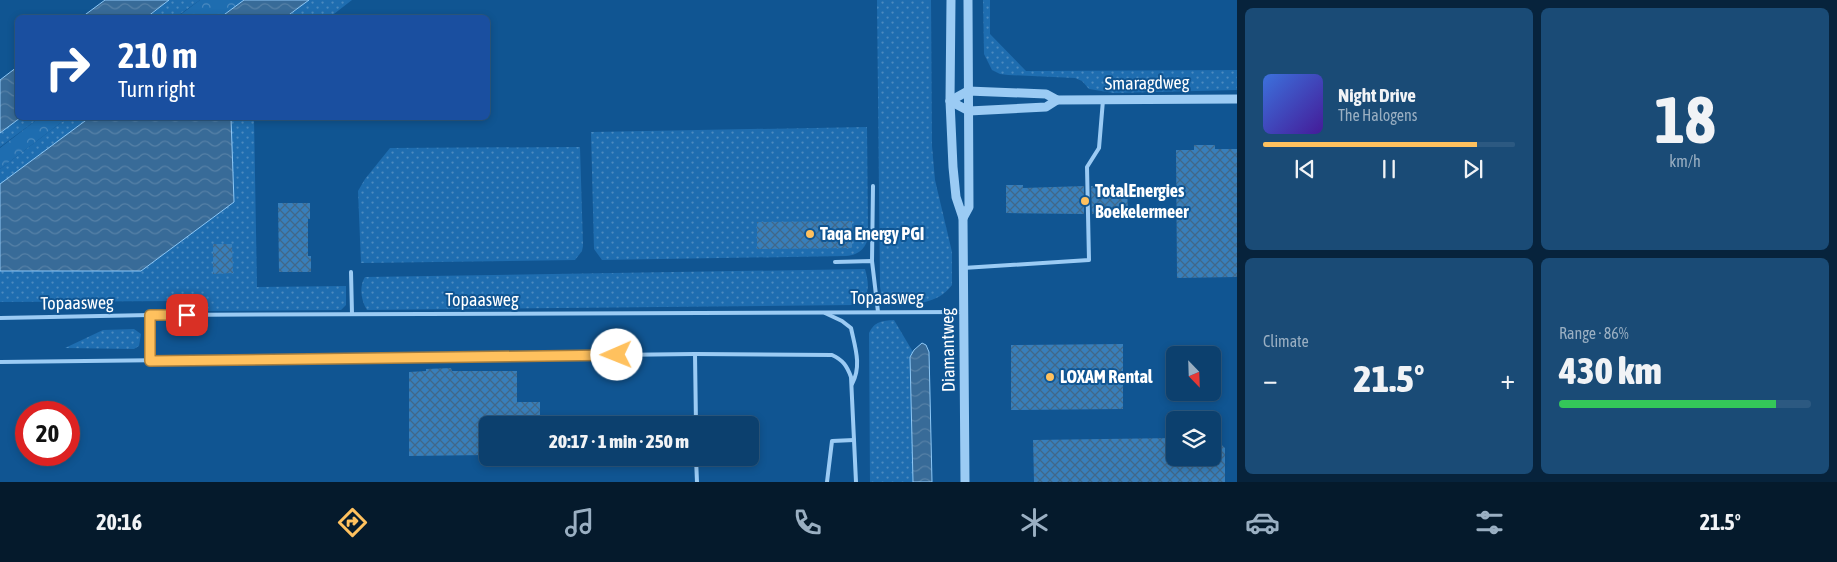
<!DOCTYPE html>
<html lang="en">
<head>
<meta charset="utf-8">
<style>
	:root { --surface:#0c406e; --page:#1a4b76; --text:#f1f3f6; --muted:#9aafc2; --line:#2c5981; --accent:#ffc15e }
	body { margin:0; font-family:"Asap Condensed",sans-serif; background:var(--page); color:var(--text); height:100vh; display:flex; flex-direction:column; font-size:19px; white-space:nowrap }
	* { box-sizing:border-box; margin:0 }
	p { font-size:16px; color:var(--muted) }
	.icon { flex:none; width:28px; height:28px; fill:none; stroke:currentColor; stroke-width:2; stroke-linecap:round; stroke-linejoin:round }
	.map { position:relative; flex:1; overflow:hidden }
	.details { display:flex; flex-direction:column; gap:8px; padding:8px; background:#07233c; width:600px }
	.details>* { flex:none }
	.banner { position:absolute; left:15px; top:15px; width:475px; height:105px; border-radius:8px; box-shadow:0 2px 8px #0003,0 0 0 1px var(--line); background:#1a4fa0; color:#fff; overflow:hidden }
	.needle { width:32px; rotate:157deg }
	.tools { position:absolute; left:1166px; top:346px; display:grid; gap:10px }
	.tools a { display:grid; place-items:center; width:55px; height:55px; border-radius:8px; background:var(--surface); box-shadow:0 2px 8px #0003,0 0 0 1px var(--line); font-size:25px }
	.speed { position:absolute; left:15px; top:401px; display:flex; gap:10px; font-size:25px; font-weight:700; text-align:center }
	.speed>* { display:grid; place-content:center; width:65px; height:65px; border-radius:50%; background:var(--surface); box-shadow:0 2px 8px #0003,0 0 0 1px var(--line); line-height:1 }
	.speed .limit { border:8px solid #d22; background:#fff; color:#111 }
	.pin { position:absolute; display:grid; place-items:center; width:42px; height:42px; color:#fff; margin:-21px; border-radius:10px; box-shadow:0 2px 8px #0006 }
	.me { position:absolute; width:55px; margin:-28px; rotate:269deg; stroke-linejoin:round; filter:drop-shadow(0 0 4px #0008) }
	.turn { display:flex; align-items:center; gap:18px; height:105px; padding:0 20px; font-size:22px }
	.turn .icon { width:65px; height:65px; stroke-width:2.5 }
	.turn b { display:block; font-size:35px; line-height:42px }
	.big { font-size:38px; font-weight:800; line-height:1.1 }
	.details .tile { flex:1; display:flex; flex-direction:column; justify-content:center; gap:8px; min-width:0; padding:0 18px; border-radius:8px; background:var(--page) }
	.details .dial { align-items:center; gap:0 }
	.dial b { font-size:65px; line-height:1 }
	.song { display:flex; align-items:center; gap:15px }
	.cover { width:60px; height:60px; border-radius:8px; background:linear-gradient(135deg,hsl(220 70% 55%),hsl(260 70% 35%)) }
	.played { height:5px; border-radius:2px; background:linear-gradient(90deg,var(--accent) 85%,var(--line) 85%) }
	.keys { display:flex; justify-content:space-around; direction:ltr }
	.heat { display:flex; justify-content:space-between; align-items:center; font-size:28px; direction:ltr }
	.charge { height:8px; border-radius:4px; background:linear-gradient(90deg,#34c759 86%,var(--line) 0) }
	.details .tiles { flex:1; display:grid; gap:8px; grid-template-columns:repeat(2,1fr) }
	.trip { position:absolute; left:479px; top:416px; width:280px; height:50px; border-radius:8px; background:var(--surface); box-shadow:0 2px 8px #0003,0 0 0 1px var(--line); font-weight:800; line-height:50px; text-align:center }
	.tabs { display:flex; height:80px; justify-content:space-around; align-items:center; background:#051a2c; color:var(--muted) }
	.tabs .icon { width:35px; height:35px }
	.tabs .on { color:var(--accent) }
	.tabs b { font-size:22px; color:var(--text) }
	main { display:flex; flex:1; min-height:0 }
	.map>svg:first-child { display:block }
</style>
</head>
<body>
<main>
<div class="map">
<svg width="1237" height="482" viewBox="0 0 1237 482">
	<defs>
		<pattern id="grass-dots" width="8" height="8" patternUnits="userSpaceOnUse" patternTransform="scale(1.25)"><rect width="8" height="8" fill="#1e6db0"/><path d="M2 2h.1M6 6h.1" fill="none" stroke="#4b8ac0" stroke-width="1.8" stroke-linecap="round"/></pattern>
		<pattern id="forest-crowns" width="20" height="18" patternUnits="userSpaceOnUse" patternTransform="scale(1.25)"><rect width="20" height="18" fill="#1e6db0"/><path d="M2 6a3 3 0 1 1 6 0M12 15a3 3 0 1 1 6 0" fill="none" stroke="#4b8ac0"/></pattern>
		<pattern id="water-waves" width="16" height="10" patternUnits="userSpaceOnUse" patternTransform="scale(1.25)"><rect width="16" height="10" fill="#386b98"/><path d="M0 5q4-4 8 0t8 0" fill="none" stroke="#5681a7"/></pattern>
		<pattern id="building-cross-hatch" width="8" height="8" patternUnits="userSpaceOnUse" patternTransform="scale(1.25)"><rect width="8" height="8" fill="#387fbb"/><path d="M0 0l8 8M0 8l8-8" fill="none" stroke="#416889"/></pattern>
	</defs>
	<rect width="100%" height="100%" fill="#105592"/>
	<g fill="url(#grass-dots)">
		<polygon points="169,0 200,0 176,17 147,18"/>
		<polygon points="309,0 352,0 330,17 286,18"/>
		<path d="M877 0H931L932 146 935 180 952 252V285C937 305 914 304 891 305L881 294 880 286Z"/>
		<polygon points="983,0 990,0 990,34 1026,71 1237,70 1237,90 1114,93 1089,89 1082,81 1075,78 1008,75 1000,74 992,70 984,54"/>
		<polygon points="20,118 39,118 0,147 0,133"/>
		<polygon points="67,118 89,118 0,184 0,169"/>
		<polygon points="231,118 254,118 257,287 346,286 346,305 341,310 206,311 179,301 0,302 0,271 141,271 234,202"/>
		<path d="M867 127 868 239C864 250 858 255 846 256L602 260 594 249 591 132Z"/>
		<polygon points="580,147 583,246 582,251 575,260 361,263 358,191 365,179 390,148"/>
		<path d="M865 269C869 284 871 297 855 305L367 310C361 301 359 286 365 277Z"/>
		<path d="M894 320 913 352 910 357 913 482H870L869 333C875 321 882 321 894 320Z"/>
		<polygon points="134,329 141,334 139,346 134,349 65,348 103,330"/>
	</g>
	<g fill="url(#forest-crowns)">
		<polygon points="200,0 244,0 221,17 176,18"/>
		<polygon points="39,118 67,118 0,169 0,148"/>
	</g>
	<g fill="url(#water-waves)" stroke="#8dc8f7">
		<polygon points="105,0 169,0 147,17 82,17"/>
		<polygon points="244,0 309,0 286,17 221,17"/>
		<polygon points="17,67 18,118 20,118 0,133 0,80"/>
		<polygon points="89,118 231,118 234,202 141,271 0,271 0,184"/>
		<polygon points="922,343 926,345 929,352 932,482 913,482 910,357 914,350"/>
	</g>
	<g fill="url(#building-cross-hatch)">
		<polygon points="1194,145 1215,145 1215,149 1237,149 1237,277 1177,278 1176,150 1194,150"/>
		<polygon points="1006,185 1023,185 1023,188 1084,186 1084,214 1006,213"/>
		<polygon points="1091,186 1127,186 1128,213 1092,214"/>
		<polygon points="278,203 310,203 310,219 308,219 308,256 311,256 311,272 279,272"/>
		<polygon points="852,221 852,248 757,249 757,222"/>
		<polygon points="213,244 232,244 233,273 213,274"/>
		<polygon points="1123,344 1123,409 1011,410 1011,345"/>
		<polygon points="451,368 452,371 517,371 517,402 540,402 540,423 488,425 488,455 409,456 409,372 426,371 426,369"/>
		<polygon points="1212,436 1225,448 1225,482 1034,482 1033,440 1175,438 1175,458 1212,458"/>
	</g>
	<g fill="none" stroke-linecap="round" stroke-linejoin="round">
		<g stroke="#9bcbf4" stroke-width="4">
			<polyline points="872,261 873,186"/>
			<polyline points="835,262 872,261 878,312"/>
			<polyline points="963,268 1089,260 1087,167 1099,148 1103,100"/>
			<polyline points="351,272 352,314"/>
			<path d="M825 313 842 321 851 328C855 347 862 366 852 384"/>
			<polyline points="150,315 150,361"/>
			<polyline points="0,318 150,315 963,312"/>
			<polyline points="695,354 696,425"/>
			<path d="M0 362 695 354 832 355C843 360 847 366 851 377L856 482"/>
			<polyline points="696,458 697,482"/>
			<polyline points="827,482 832,441 854,440"/>
		</g>
		<g stroke="#9bcbf4" stroke-width="9">
			<polyline points="951,0 950,101 953,167 956,197 963,218 965,482"/>
			<polyline points="950,101 968,91 1046,94 1057,100 1237,99"/>
			<polyline points="950,101 969,111 1046,107 1057,100"/>
			<polyline points="963,218 969,207 968,0"/>
		</g>
	</g>
	<g fill="none" stroke-linecap="round" stroke-linejoin="round">
		<g stroke="#a67d3d" stroke-width="12">
			<polyline id="route" points="187,315 150,315 150,361 617,355"/>
		</g>
		<use href="#route" stroke="#ffc15e" stroke-width="9"/>
	</g>
	<g fill="#ffc15e" stroke="#105592" stroke-width="2">
		<circle cx="1085" cy="201" r="5"/>
		<circle cx="810" cy="234" r="5"/>
		<circle cx="1050" cy="377" r="5"/>
	</g>
	<g text-anchor="middle" stroke-width="4" stroke-linejoin="round" paint-order="stroke">
		<g font-size="18" fill="#fff" stroke="#105592">
			<text transform="translate(1147 83) rotate(-1)" y="6">Smaragdweg</text>
			<text x="887" y="304">Topaasweg</text>
			<text x="482" y="306">Topaasweg</text>
			<text transform="translate(77 303) rotate(-1)" y="6">Topaasweg</text>
			<text transform="translate(948 350) rotate(-91)" y="6">Diamantweg</text>
		</g>
		<g font-size="18" font-weight="bold" fill="#fff" stroke="#105592" text-anchor="start">
			<text x="1095" y="197">TotalEnergies<tspan x="1095" dy="21">Boekelermeer</tspan></text>
			<text x="820" y="240">Taqa Energy PGI</text>
			<text x="1060" y="383">LOXAM Rental</text>
		</g>
	</g>
</svg>
<div class="tools">
<a><svg class="needle" viewBox="-14 -14 28 28"><path d="M0-13l5 13h-10z" fill="#e53935"/><path d="M0 13l5-13h-10z" fill="#9aafc2"/></svg></a>
<a><svg class="icon" aria-label="layers" viewBox="0 0 24 24"><path d="M12 4l9 5-9 5-9-5zM3 14l9 5 9-5"/></svg></a>
</div>
<div class="speed"><div class="limit">20</div></div>
<div class="pin" style="left:187px;top:315px;background:#d93025"><svg class="icon" aria-label="arrive" viewBox="0 0 24 24"><path d="M6 21V4h12l-3 4 3 4H6"/></svg></div>
<svg class="me" style="left:617px;top:355px" viewBox="-20 -20 40 40"><circle r="19" fill="#fff"/><path d="M0-13L10 11 0 6-10 11z" fill="#ffc15e"/></svg>
<div class="trip">20:17 · 1 min · 250 m</div>
<div class="banner">
<div class="turn"><svg class="icon" aria-label="right" viewBox="0 0 24 24"><path d="M7 20v-9h11M14 6l5 5-5 5"/></svg><div><b>210 m</b>Turn right</div></div>
</div>
</div>
<section class="details">
<div class="tiles">
<div class="tile">
<div class="song"><i class="cover"></i><div><b>Night Drive</b><p>The Halogens</p></div></div>
<div class="played"></div>
<div class="keys"><svg class="icon" aria-label="previous" viewBox="0 0 24 24"><path d="M18 5L8 12l10 7zM5 5v14"/></svg><svg class="icon" aria-label="pause" viewBox="0 0 24 24"><path d="M8 5v14M16 5v14"/></svg><svg class="icon" aria-label="next" viewBox="0 0 24 24"><path d="M6 5l10 7-10 7zM19 5v14"/></svg></div>
</div>
<div class="tile dial"><b>18</b><p>km/h</p></div>
<div class="tile"><p>Climate</p>
<div class="heat"><a>−</a><b class="big">21.5°</b><a>+</a></div>
</div>
<div class="tile"><p>Range · 86%</p><b class="big">430 km</b><div class="charge"></div></div>
</div>
</section>
</main>
<nav class="tabs">
<b>20:16</b>
<svg class="icon on" aria-label="directions" viewBox="0 0 24 24"><path d="M12 3l9 9-9 9-9-9zM9 14v-3h6M13 9l2 2-2 2"/></svg>
<svg class="icon" aria-label="music" viewBox="0 0 24 24"><path d="M9 18V5l10-2v13"/><circle cx="6" cy="18" r="3"/><circle cx="16" cy="16" r="3"/></svg>
<svg class="icon" aria-label="phone" viewBox="0 0 24 24"><path d="M5 4h4l2 5-3 2q2 4 5 5l2-3 5 2v4C11 20 4 13 5 4z"/></svg>
<svg class="icon" aria-label="climate" viewBox="0 0 24 24"><path d="M12 3v18M4 7l16 10M4 17L20 7"/></svg>
<svg class="icon" aria-label="car" viewBox="0 0 24 24"><path d="M5 17H2v-5l4-1 3-4h7l3 4 3 1v5h-3M9 17h6M6 11h13"/><circle cx="7" cy="17" r="2"/><circle cx="17" cy="17" r="2"/></svg>
<svg class="icon" aria-label="filters" viewBox="0 0 24 24"><path d="M4 7h16M4 17h16"/><circle cx="9" cy="7" r="2"/><circle cx="15" cy="17" r="2"/></svg>
<b>21.5°</b>
</nav>
</body>
</html>
